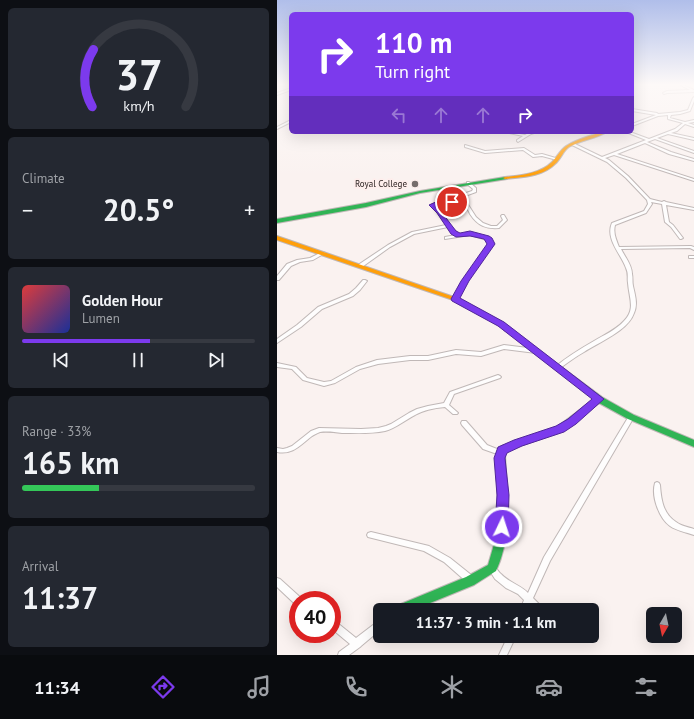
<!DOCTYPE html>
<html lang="en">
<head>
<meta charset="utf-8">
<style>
	:root { --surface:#171b24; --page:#242831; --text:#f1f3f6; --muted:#9ea1a6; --line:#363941; --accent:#7c3aed }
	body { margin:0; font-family:"PT Sans",sans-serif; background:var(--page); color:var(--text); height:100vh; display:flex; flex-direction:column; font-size:15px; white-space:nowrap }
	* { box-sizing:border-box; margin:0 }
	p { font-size:13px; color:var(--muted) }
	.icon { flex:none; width:22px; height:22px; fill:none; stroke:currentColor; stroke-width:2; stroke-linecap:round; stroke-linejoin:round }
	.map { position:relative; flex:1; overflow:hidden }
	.panel { display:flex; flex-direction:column; gap:8px; padding:8px; background:#0d0f14; width:277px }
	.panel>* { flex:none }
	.top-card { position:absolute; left:12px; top:12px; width:345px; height:122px; border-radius:6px; box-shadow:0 4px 16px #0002; background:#7c3aed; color:#fff; overflow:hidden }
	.needle { width:26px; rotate:189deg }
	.buttons { position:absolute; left:369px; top:607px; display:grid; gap:8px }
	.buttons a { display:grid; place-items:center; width:36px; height:36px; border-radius:6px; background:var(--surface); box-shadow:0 4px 16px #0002; font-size:20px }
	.speed { position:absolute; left:12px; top:591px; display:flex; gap:8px; font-size:20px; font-weight:700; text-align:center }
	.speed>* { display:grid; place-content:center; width:52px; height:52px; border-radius:50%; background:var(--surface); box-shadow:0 4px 16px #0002; line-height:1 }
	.speed .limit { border:6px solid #d22; background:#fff; color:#111 }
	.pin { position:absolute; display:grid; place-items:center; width:34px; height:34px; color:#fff; margin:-17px; border:2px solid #fff; border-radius:50%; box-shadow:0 1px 4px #0007 }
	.me { position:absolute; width:44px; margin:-22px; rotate:4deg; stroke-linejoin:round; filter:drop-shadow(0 0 3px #0008) }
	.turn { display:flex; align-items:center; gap:14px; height:84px; padding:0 20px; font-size:18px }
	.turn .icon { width:52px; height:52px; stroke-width:2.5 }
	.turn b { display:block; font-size:28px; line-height:34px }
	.lanes { display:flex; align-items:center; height:38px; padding:0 20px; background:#0003; justify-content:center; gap:20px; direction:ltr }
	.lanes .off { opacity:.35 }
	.big { font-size:30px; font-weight:700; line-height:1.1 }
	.panel .widget { flex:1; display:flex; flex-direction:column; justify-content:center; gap:6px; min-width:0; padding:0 14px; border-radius:6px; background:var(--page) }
	.panel .dial { align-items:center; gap:0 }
	.dial svg { height:104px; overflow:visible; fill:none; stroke:var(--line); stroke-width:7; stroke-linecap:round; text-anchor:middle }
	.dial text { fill:var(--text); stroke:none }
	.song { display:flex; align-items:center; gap:12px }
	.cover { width:48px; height:48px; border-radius:6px; background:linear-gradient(135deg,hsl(0 70% 55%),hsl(230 70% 35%)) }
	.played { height:4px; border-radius:2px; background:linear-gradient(90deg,var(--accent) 55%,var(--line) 55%) }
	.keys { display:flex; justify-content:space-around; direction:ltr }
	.heat { display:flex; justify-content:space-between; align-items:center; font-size:22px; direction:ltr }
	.charge { height:6px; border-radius:3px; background:linear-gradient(90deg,#34c759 33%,var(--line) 0) }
	.trip { position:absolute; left:96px; top:603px; width:226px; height:40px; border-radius:6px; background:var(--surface); box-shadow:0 4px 16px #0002; font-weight:700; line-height:40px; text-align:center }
	.dock { display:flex; height:64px; justify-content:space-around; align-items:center; background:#090b0e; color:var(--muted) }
	.dock .icon { width:28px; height:28px }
	.dock .active { color:var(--accent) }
	.dock b { font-size:18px; color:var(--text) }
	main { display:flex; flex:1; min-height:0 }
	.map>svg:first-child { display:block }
</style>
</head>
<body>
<main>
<section class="panel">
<div class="widget dial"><svg viewBox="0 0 100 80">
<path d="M14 69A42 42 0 1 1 86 69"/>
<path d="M14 69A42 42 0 0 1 15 25" stroke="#7c3aed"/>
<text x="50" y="56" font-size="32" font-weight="700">37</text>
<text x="50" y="72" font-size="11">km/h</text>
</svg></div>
<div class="widget"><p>Climate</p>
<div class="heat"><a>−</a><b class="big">20.5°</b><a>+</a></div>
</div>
<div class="widget">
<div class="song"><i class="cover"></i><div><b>Golden Hour</b><p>Lumen</p></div></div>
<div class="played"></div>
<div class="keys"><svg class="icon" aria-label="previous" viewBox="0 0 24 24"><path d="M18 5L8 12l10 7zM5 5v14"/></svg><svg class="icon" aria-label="pause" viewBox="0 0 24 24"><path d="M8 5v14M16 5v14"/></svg><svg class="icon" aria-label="next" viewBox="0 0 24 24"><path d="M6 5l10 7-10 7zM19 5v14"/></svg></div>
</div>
<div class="widget"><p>Range · 33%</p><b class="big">165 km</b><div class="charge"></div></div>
<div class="widget"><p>Arrival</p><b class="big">11:37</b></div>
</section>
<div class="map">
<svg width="417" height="655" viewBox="0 0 417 655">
	<rect width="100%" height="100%" fill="#faf2f0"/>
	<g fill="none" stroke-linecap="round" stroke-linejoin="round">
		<g stroke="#c0b8b7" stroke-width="2">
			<g id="street">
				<polygon points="402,84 404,84 417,90 417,92 390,93 387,94 386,93 390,91 413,90"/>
				<polygon points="14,88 14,90 0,95 0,93"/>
				<path d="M417 97V101L413 111 403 114 394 115 393 118 408 122 417 120V122L411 123 417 125V127L408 124 400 131 394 133 417 138V140L391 134 380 138 417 151V153L378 139 370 142 394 152 417 159V161L392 154 368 143 340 154 417 179V181L337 155 328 158 332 160 351 176 373 199 385 202 387 201 389 202 417 208V210L389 205 392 222 396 225 406 238 404 239H403L394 227 388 222 385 204 374 202 375 204 369 213 338 225C336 233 339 239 342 247L414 246 417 247V250L413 248 344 249C348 257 355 265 355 274 356 278 355 282 356 286 358 295 361 304 357 313 351 331 322 342 307 352 298 357 290 363 282 369H278L277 368 278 367C290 357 303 349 317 341 327 335 339 330 347 321 359 309 352 298 351 283 350 278 352 274 349 268 344 254 328 239 335 223L367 211 371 204 370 200 349 178 330 162 295 145 298 144 325 157 369 140 349 132H353L372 139 398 129 406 123 391 119V115L381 116 355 126V124L379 115 355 111V109L380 113 381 114 403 112 411 110 416 98Z"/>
				<polygon points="14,120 14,122 0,129 0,127"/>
				<path d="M18 132H24C23 133 19 133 18 132Z"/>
				<polygon points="227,132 232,132 248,135 253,132 260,132 254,134 241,142 240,141 240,140 246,136"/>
				<polygon points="188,145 208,151 247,148 258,155 265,154 282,159 280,160 265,156 256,157 246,150 208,153 188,147"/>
				<path d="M190 182H192L199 188V192L188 196 183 201 190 203 199 217 206 223 214 226H220L226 220 224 216 225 215H227L230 220 222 228C209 229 201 226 193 214 192 211 190 208 188 206 183 200 165 203 158 205L175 228 183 235 193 233 213 238 216 244 190 281 180 300H178L176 299 186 281 212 244 210 240 193 235 168 239V237L179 235 171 227 137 234 113 247 85 267H81V265L111 245 135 232 169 225 161 213 154 205 161 202 180 200 186 194 195 191 196 189 190 184Z"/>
				<polygon points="45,252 46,252 48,253 36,260 23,262 14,266 2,280 0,280 0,276 10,264 20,260 33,258"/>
				<rect x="412" y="256" width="5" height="2"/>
				<polygon points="86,280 88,280 90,281 83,290 76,296 45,309 24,327 0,343 0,339 20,325 41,307 72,294 79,288"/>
				<polygon points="227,345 259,349 262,351 259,353 227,349 204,356 179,354 151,360 133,360 101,364 83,369 58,383 47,386 26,380 15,369 0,367 0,363 19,367 30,378 47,382 54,381 79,367 100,360 133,356 151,356 179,350 204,352"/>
				<path d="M221 375 223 376 224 377 223 378 177 394 172 405 180 412 181 413 180 414H176L168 407C157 408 147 410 138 415 128 420 119 428 108 431 94 434 79 433 65 433 58 432 50 431 43 432 40 433 37 435 35 436 23 445 16 455 0 452V448L6 449 10 448 15 446 34 431 42 428 84 429 101 428 109 426 114 424 132 413 140 409 151 406 167 403 173 392Z"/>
				<path d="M354 415 356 416 357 417 273 561 256 598 265 607 266 610H257L253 606 251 610H243L247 600 241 594 229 588 218 579 211 568 212 566 215 565C220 567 220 571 224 574 231 582 243 585 251 593L267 557 352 416Z"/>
				<polygon points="185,421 189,421 210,445 225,451 226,453 225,455 223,455 206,449 185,425 184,423"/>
				<path d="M380 482 382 483 383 485C384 499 386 514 399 522 404 526 411 527 417 529V535C409 532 400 531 393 526 382 518 374 496 378 483Z"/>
				<polygon points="94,532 152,546 173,558 198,578 199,581 198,584 195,585 192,584 167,562 147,551 91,537 90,535 91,533"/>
				<polygon points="0,578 3,579 24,598 25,600 21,600 21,605 18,604 0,587"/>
				<polygon points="55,620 58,621 79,638 100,622 103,621 103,630 84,646 83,647 72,655 61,655 62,652 73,644 55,629"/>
				<polygon points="231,636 239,636 230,655 222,655"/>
			</g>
		</g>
		<g stroke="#c0b8b7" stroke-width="2">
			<g id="fast">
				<polygon points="228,177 230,177 230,179 143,193 89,207 0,223 0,219 89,203 143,191"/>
				<path d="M231 328 233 329 325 397 357 415 417 440V447L351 419 322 403 286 431 231 450 228 454C230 493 236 535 219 571L197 585 136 610H117L119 606 189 577 211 565 218 541 221 510 219 453 225 446 280 427 317 399 229 331 227 330Z"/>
			</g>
		</g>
		<g stroke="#c0b8b7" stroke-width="2">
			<g id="slow">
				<path d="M324 132H330C319 139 304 140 292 147 286 151 284 159 278 164 265 177 245 177 228 179L226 178 228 177C244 175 263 174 275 162 280 157 283 150 289 146 300 139 313 136 324 132Z"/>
				<polygon points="0,236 180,298 226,323 235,330 233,331 229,331 222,325 176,300 0,240"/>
			</g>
		</g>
		<use href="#street" fill="#fefdfd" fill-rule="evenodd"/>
		<use href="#fast" fill="#30b455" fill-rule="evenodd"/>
		<use href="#slow" fill="#ff9f0a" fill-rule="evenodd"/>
	</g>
	<linearGradient id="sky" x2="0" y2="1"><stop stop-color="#b0beea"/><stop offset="0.48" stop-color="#fdf9f8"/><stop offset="1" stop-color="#fdf9f8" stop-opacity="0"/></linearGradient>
	<rect width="417" height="176" fill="url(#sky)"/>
	<polygon fill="#7c3aed" stroke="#51269a" points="175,200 179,202 178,203 160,206 179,231 183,233 193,231 212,236 215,238 218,244 192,281 183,298 227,322 327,399 299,424 287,432 245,446 230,453 228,458 232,495 231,527 229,530 225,532 220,530 218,527 220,495 217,458 221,447 237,440 279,426 291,419 315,399 221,326 175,301 174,299 184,281 210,244 207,239 193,236 179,237 174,234 160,213 152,205 161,201"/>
	<circle fill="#756c6b" stroke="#feeeec" stroke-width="1.5" cx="138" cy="184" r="4"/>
	<g text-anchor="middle" stroke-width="3.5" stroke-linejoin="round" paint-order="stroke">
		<g font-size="9" fill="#2d2423" stroke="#feeeec" text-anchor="end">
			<text x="130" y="187">Royal College</text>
		</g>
	</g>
</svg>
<div class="buttons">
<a><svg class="needle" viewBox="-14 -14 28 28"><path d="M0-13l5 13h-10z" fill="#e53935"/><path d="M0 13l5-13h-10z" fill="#9ea1a6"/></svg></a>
</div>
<div class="speed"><div class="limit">40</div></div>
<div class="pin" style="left:175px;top:202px;background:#d93025"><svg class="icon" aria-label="arrive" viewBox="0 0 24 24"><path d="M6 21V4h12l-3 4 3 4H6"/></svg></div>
<svg class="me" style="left:225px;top:527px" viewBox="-20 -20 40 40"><circle r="17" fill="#7c3aed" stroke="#fff" stroke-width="3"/><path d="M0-11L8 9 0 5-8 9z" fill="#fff"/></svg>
<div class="trip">11:37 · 3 min · 1.1 km</div>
<div class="top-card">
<div class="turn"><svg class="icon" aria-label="right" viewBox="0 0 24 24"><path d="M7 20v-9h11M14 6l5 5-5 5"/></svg><div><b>110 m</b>Turn right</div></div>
<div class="lanes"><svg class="icon off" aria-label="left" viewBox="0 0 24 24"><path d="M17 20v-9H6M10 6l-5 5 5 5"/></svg><svg class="icon off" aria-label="ahead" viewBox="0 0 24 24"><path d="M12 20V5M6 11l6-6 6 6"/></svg><svg class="icon off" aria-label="ahead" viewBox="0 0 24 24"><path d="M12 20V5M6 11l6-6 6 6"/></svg><svg class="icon" aria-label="right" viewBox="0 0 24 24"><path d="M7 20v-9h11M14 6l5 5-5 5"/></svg></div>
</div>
</div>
</main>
<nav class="dock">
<b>11:34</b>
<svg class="icon active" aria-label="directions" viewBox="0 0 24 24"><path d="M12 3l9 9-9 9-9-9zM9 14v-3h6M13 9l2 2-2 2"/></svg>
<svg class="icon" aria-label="music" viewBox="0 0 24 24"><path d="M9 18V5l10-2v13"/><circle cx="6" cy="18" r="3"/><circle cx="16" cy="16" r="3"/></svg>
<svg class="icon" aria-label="phone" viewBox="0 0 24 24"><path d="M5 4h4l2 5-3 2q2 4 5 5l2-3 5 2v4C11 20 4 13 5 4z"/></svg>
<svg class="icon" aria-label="climate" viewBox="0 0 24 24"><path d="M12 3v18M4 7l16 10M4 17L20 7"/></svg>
<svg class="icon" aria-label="car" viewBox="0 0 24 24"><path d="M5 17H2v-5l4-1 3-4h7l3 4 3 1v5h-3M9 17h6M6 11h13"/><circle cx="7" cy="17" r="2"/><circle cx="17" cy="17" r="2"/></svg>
<svg class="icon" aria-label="filters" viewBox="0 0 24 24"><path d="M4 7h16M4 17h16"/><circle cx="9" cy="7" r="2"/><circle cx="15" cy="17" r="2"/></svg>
</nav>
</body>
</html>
